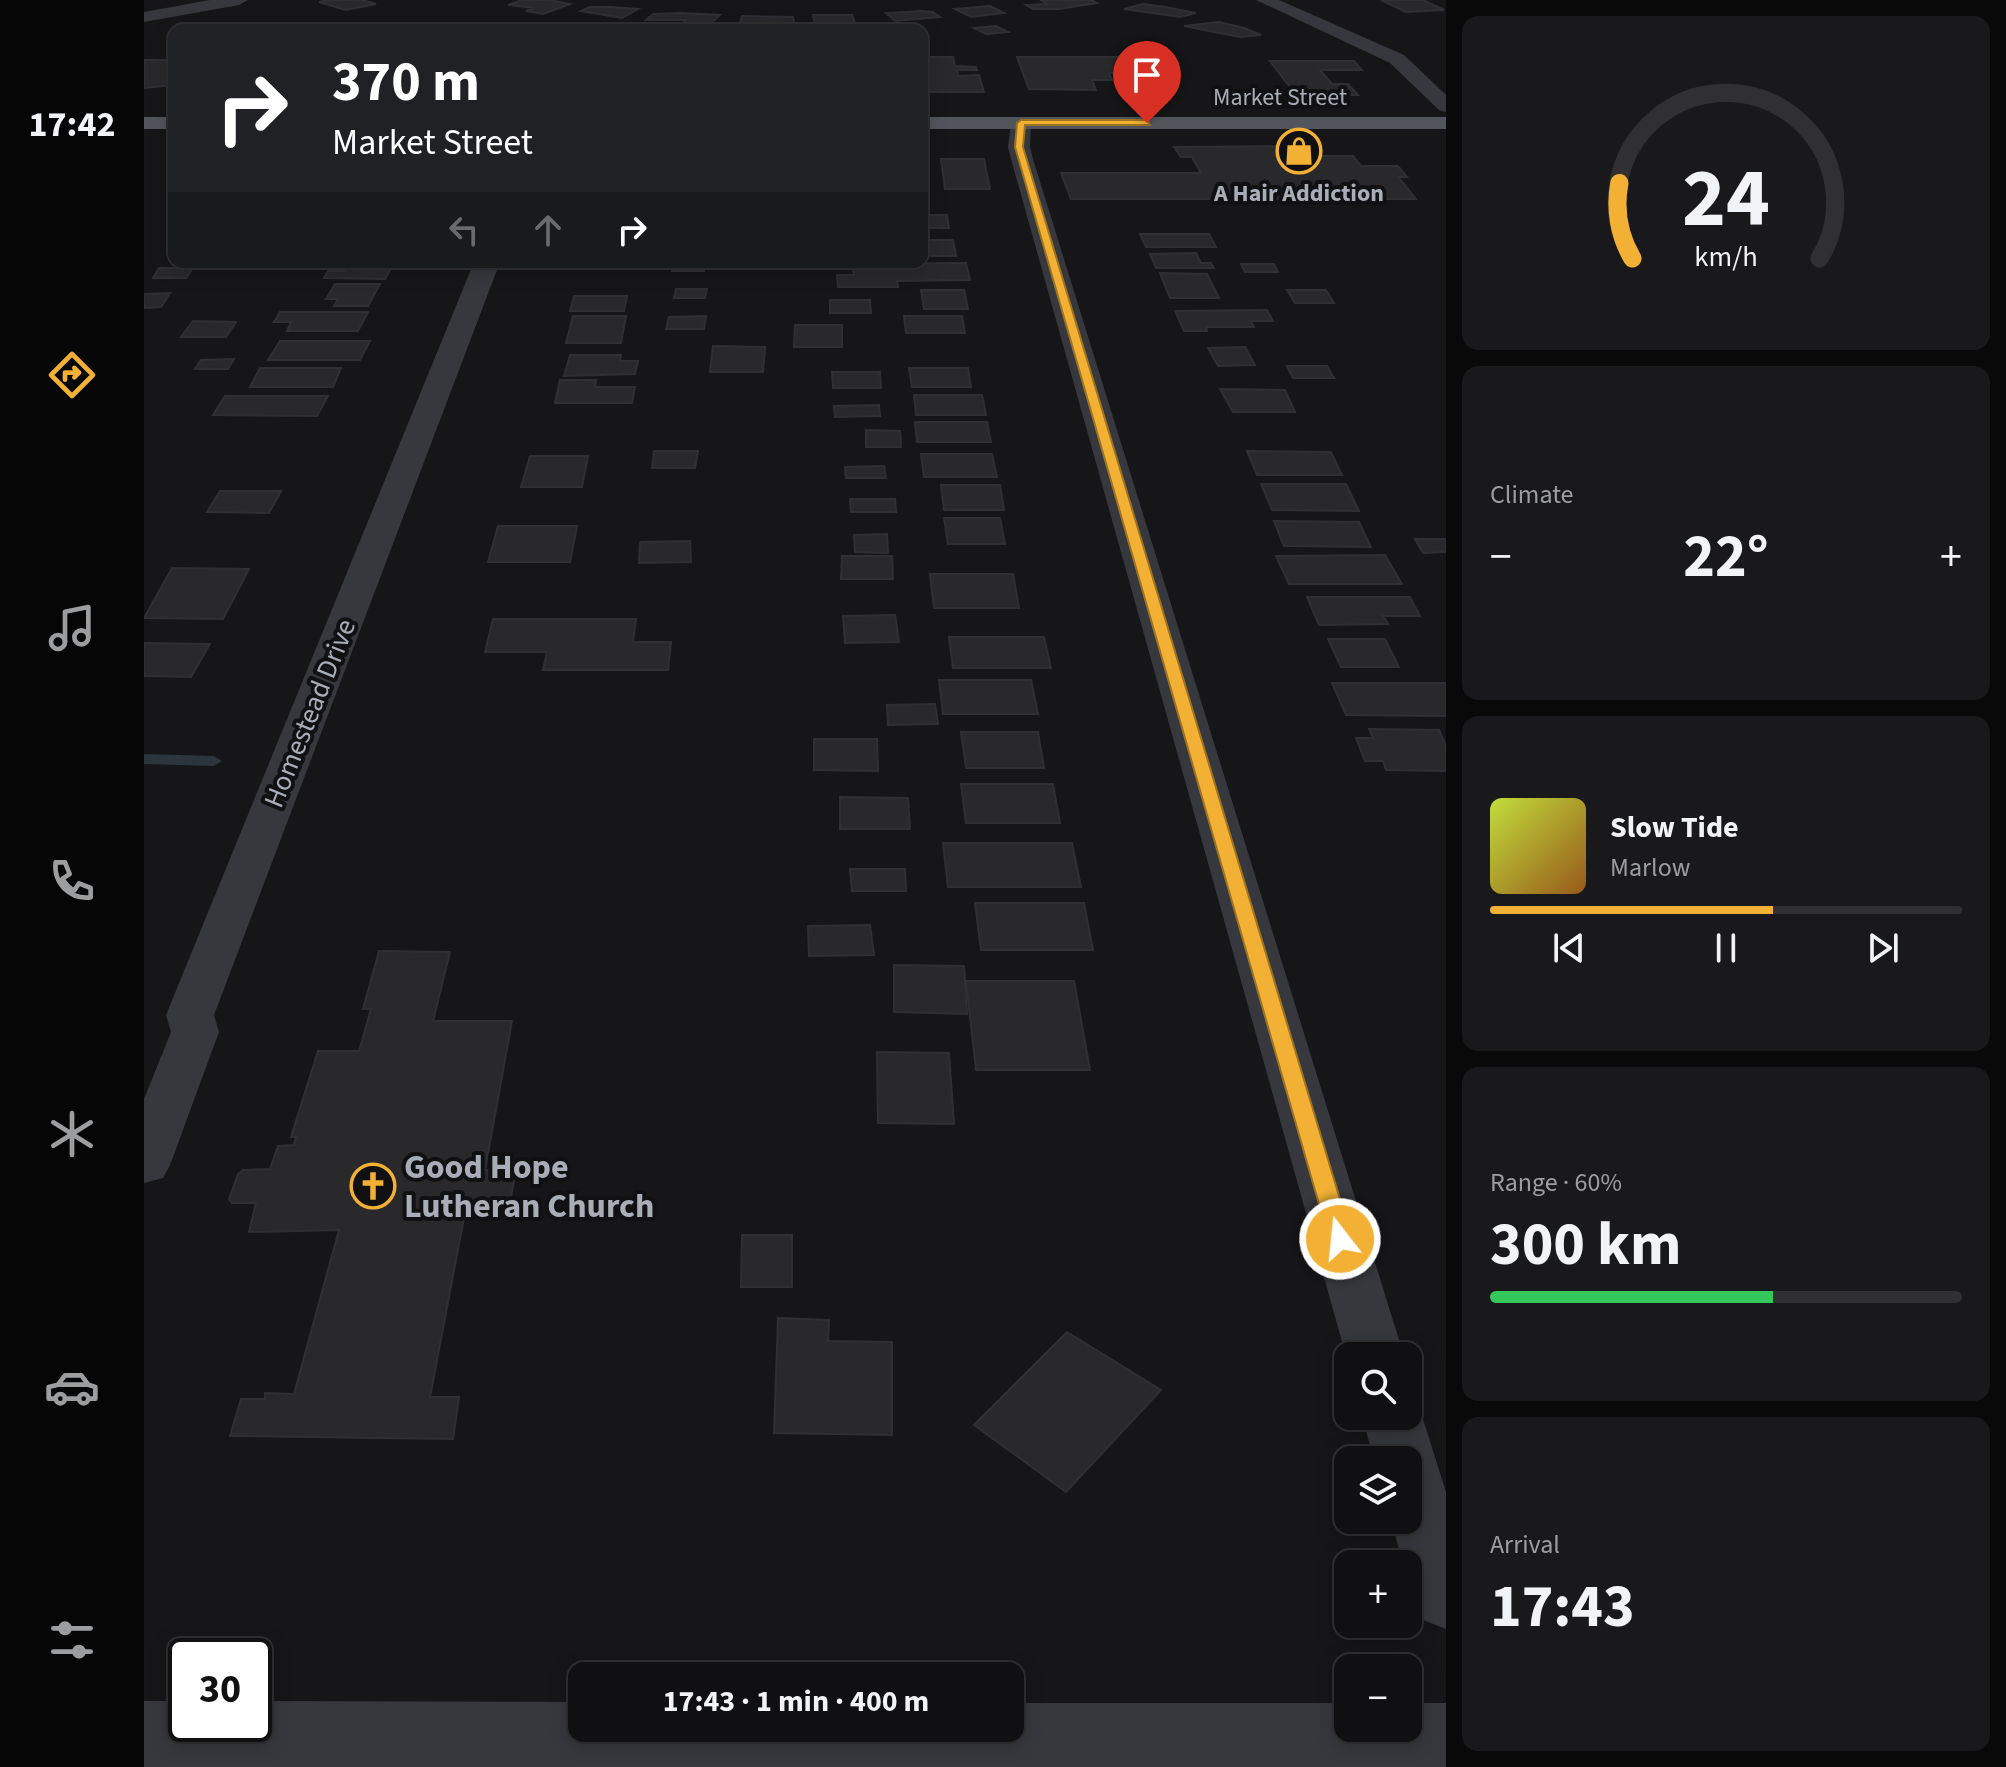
<!DOCTYPE html>
<html lang="en">
<head>
<meta charset="utf-8">
<style>
	:root { --surface:#101012; --page:#19191b; --text:#f1f3f6; --muted:#9c9d9f; --line:#303032; --accent:#f2b134 }
	body { margin:0; font-family:"Source Sans 3",sans-serif; background:var(--page); color:var(--text); height:100vh; display:flex; flex-direction:column; font-size:30px; white-space:nowrap }
	* { box-sizing:border-box; margin:0 }
	p { font-size:26px; color:var(--muted) }
	.icon { flex:none; width:44px; height:44px; fill:none; stroke:currentColor; stroke-width:2; stroke-linecap:round; stroke-linejoin:round }
	.map { position:relative; flex:1; overflow:hidden }
	.side { display:flex; flex-direction:column; gap:16px; padding:16px; background:#09090a; width:560px }
	.side>* { flex:none }
	.guide { position:absolute; left:24px; top:24px; width:760px; height:244px; border-radius:16px; box-shadow:0 4px 20px #0003,0 0 0 2px var(--line); background:#202124; color:#fff; overflow:hidden }
	.buttons { position:absolute; left:1190px; top:1342px; display:grid; gap:16px }
	.buttons a { display:grid; place-items:center; width:88px; height:88px; border-radius:16px; background:var(--surface); box-shadow:0 4px 20px #0003,0 0 0 2px var(--line); font-size:40px }
	.speed { position:absolute; left:24px; top:1638px; display:flex; gap:16px; font-size:40px; font-weight:700; text-align:center }
	.speed>* { display:grid; place-content:center; width:104px; height:104px; border-radius:50%; background:var(--surface); box-shadow:0 4px 20px #0003,0 0 0 2px var(--line); line-height:1 }
	.speed .limit { border:4px solid #111; border-radius:12px; background:#fff; color:#111 }
	.pin { position:absolute; display:grid; place-items:center; width:68px; height:68px; color:#fff; margin:-82px -34px; border-radius:50% 50% 50% 0; rotate:-45deg; box-shadow:0 0 8px #0007 }
	.pin .icon { rotate:45deg }
	.me { position:absolute; width:88px; margin:-44px; rotate:344deg; stroke-linejoin:round; filter:drop-shadow(0 0 6px #0008) }
	.turn { display:flex; align-items:center; gap:28px; height:168px; padding:0 32px; font-size:36px }
	.turn .icon { width:104px; height:104px; stroke-width:2.5 }
	.turn b { display:block; font-size:56px; line-height:68px }
	.lanes { display:flex; align-items:center; height:76px; padding:0 32px; background:#0003; justify-content:center; gap:40px; direction:ltr }
	.lanes .off { opacity:.35 }
	.big { font-size:60px; font-weight:700; line-height:1.1 }
	.side .widget { flex:1; display:flex; flex-direction:column; justify-content:center; gap:12px; min-width:0; padding:0 28px; border-radius:16px; background:var(--page) }
	.side .dial { align-items:center; gap:0 }
	.dial svg { height:208px; overflow:visible; fill:none; stroke:var(--line); stroke-width:7; stroke-linecap:round; text-anchor:middle }
	.dial text { fill:var(--text); stroke:none }
	.song { display:flex; align-items:center; gap:24px }
	.cover { width:96px; height:96px; border-radius:12px; background:linear-gradient(135deg,hsl(70 70% 55%),hsl(30 70% 35%)) }
	.played { height:8px; border-radius:4px; background:linear-gradient(90deg,var(--accent) 60%,var(--line) 60%) }
	.keys { display:flex; justify-content:space-around; direction:ltr }
	.heat { display:flex; justify-content:space-between; align-items:center; font-size:44px; direction:ltr }
	.charge { height:12px; border-radius:6px; background:linear-gradient(90deg,#34c759 60%,var(--line) 0) }
	.trip { position:absolute; left:424px; top:1662px; width:456px; height:80px; border-radius:16px; background:var(--surface); box-shadow:0 4px 20px #0003,0 0 0 2px var(--line); font-weight:700; line-height:80px; text-align:center }
	main { display:flex; flex:1; min-height:0 }
	.dock { display:flex; flex-direction:column; width:144px; justify-content:space-around; align-items:center; background:#060607; color:var(--muted) }
	.dock .icon { width:56px; height:56px }
	.dock .active { color:var(--accent) }
	.dock b { font-size:36px; color:var(--text) }
	.map>svg:first-child { display:block }
</style>
</head>
<body>
<main>
<nav class="dock">
<b>17:42</b>
<svg class="icon active" aria-label="directions" viewBox="0 0 24 24"><path d="M12 3l9 9-9 9-9-9zM9 14v-3h6M13 9l2 2-2 2"/></svg>
<svg class="icon" aria-label="music" viewBox="0 0 24 24"><path d="M9 18V5l10-2v13"/><circle cx="6" cy="18" r="3"/><circle cx="16" cy="16" r="3"/></svg>
<svg class="icon" aria-label="phone" viewBox="0 0 24 24"><path d="M5 4h4l2 5-3 2q2 4 5 5l2-3 5 2v4C11 20 4 13 5 4z"/></svg>
<svg class="icon" aria-label="climate" viewBox="0 0 24 24"><path d="M12 3v18M4 7l16 10M4 17L20 7"/></svg>
<svg class="icon" aria-label="car" viewBox="0 0 24 24"><path d="M5 17H2v-5l4-1 3-4h7l3 4 3 1v5h-3M9 17h6M6 11h13"/><circle cx="7" cy="17" r="2"/><circle cx="17" cy="17" r="2"/></svg>
<svg class="icon" aria-label="filters" viewBox="0 0 24 24"><path d="M4 7h16M4 17h16"/><circle cx="9" cy="7" r="2"/><circle cx="15" cy="17" r="2"/></svg>
</nav>
<div class="map">
<svg width="1302" height="1767" viewBox="0 0 1302 1767">
	<rect width="100%" height="100%" fill="#161618"/>
	<g fill="none" stroke-linecap="round" stroke-linejoin="round">
		<polygon fill="#2c353c" fill-rule="evenodd" points="0,754 70,756 78,761 70,766 0,764"/>
	</g>
	<g fill="#29292c" stroke="#303034" stroke-width="2">
		<polygon points="185,0 218,0 232,4 202,10 175,2"/>
		<polygon points="378,0 405,0 426,4 399,14 382,11 391,8 364,5"/>
		<polygon points="897,0 947,0 953,3 915,9 889,9 882,5 903,4"/>
		<polygon points="1237,0 1279,0 1300,10 1262,12"/>
		<polygon points="999,4 1021,7 1052,13 1036,17 980,9"/>
		<polygon points="846,6 860,13 827,17 811,9"/>
		<polygon points="446,7 467,7 494,9 478,18 437,11"/>
		<polygon points="778,11 789,12 796,17 751,21 742,13"/>
		<polygon points="537,13 576,15 564,26 539,23 542,20 502,20 509,14"/>
		<polygon points="669,15 708,15 712,26 671,24"/>
		<polygon points="598,16 649,17 651,28 624,28 625,23 596,23"/>
		<polygon points="1075,22 1100,28 1117,35 1096,37 1040,26"/>
		<polygon points="852,26 864,32 842,34 830,28"/>
		<polygon points="778,57 809,57 811,66 832,67 833,70 813,70 814,76 835,75 840,92 778,92"/>
		<polygon points="873,57 995,57 1004,74 965,73 968,80 948,80 952,90 885,89"/>
		<polygon points="0,60 30,60 30,85 0,88"/>
		<polygon points="1126,61 1210,61 1218,70 1176,70 1188,84 1204,84 1214,95 1152,95"/>
		<polygon points="1163,146 1170,156 1209,156 1217,166 1254,166 1263,177 1254,177 1272,199 927,199 917,173 1057,173 1048,157 1037,157 1030,147"/>
		<polygon points="797,159 840,159 846,189 801,189"/>
		<polygon points="778,215 803,215 805,228 778,228"/>
		<polygon points="996,234 1065,234 1072,247 1002,247"/>
		<polygon points="778,240 809,240 812,256 778,256"/>
		<polygon points="1052,253 1057,263 1067,263 1070,268 1012,268 1006,254"/>
		<polygon points="207,262 250,263 241,279 180,278 184,271 202,271"/>
		<polygon points="529,262 561,262 560,271 528,271"/>
		<polygon points="822,263 826,280 753,281 754,287 694,287 693,275 710,275 708,264"/>
		<polygon points="1097,264 1130,264 1134,272 1101,272"/>
		<polygon points="15,268 49,268 42,278 9,278"/>
		<polygon points="1016,273 1063,274 1075,298 1026,298"/>
		<polygon points="191,284 236,284 224,306 190,306 194,299 182,299"/>
		<polygon points="532,289 563,289 561,298 530,298"/>
		<polygon points="777,290 820,290 824,309 780,309"/>
		<polygon points="1143,290 1182,290 1190,303 1151,303"/>
		<polygon points="26,293 17,307 0,308 0,294"/>
		<polygon points="430,296 483,296 480,311 426,311"/>
		<polygon points="686,300 726,300 727,313 686,313"/>
		<polygon points="1123,310 1129,321 1107,321 1110,327 1062,327 1063,331 1040,331 1031,311"/>
		<polygon points="136,312 224,312 214,331 143,331 147,322 130,322"/>
		<polygon points="429,316 482,316 477,343 422,343"/>
		<polygon points="562,316 560,329 522,329 525,317"/>
		<polygon points="760,316 818,316 821,333 762,333"/>
		<polygon points="49,321 92,322 82,337 37,337"/>
		<polygon points="651,325 698,325 698,347 650,347"/>
		<polygon points="136,341 226,341 216,360 124,360"/>
		<polygon points="569,346 621,347 619,372 566,372"/>
		<polygon points="1101,347 1111,365 1074,366 1064,348"/>
		<polygon points="426,355 477,355 476,361 494,361 491,374 420,376"/>
		<polygon points="90,359 84,369 51,369 57,360"/>
		<polygon points="1143,366 1183,366 1190,378 1149,378"/>
		<polygon points="116,368 197,368 189,387 106,387"/>
		<polygon points="765,368 824,368 827,387 768,387"/>
		<polygon points="688,372 736,372 737,388 689,388"/>
		<polygon points="416,380 452,380 451,387 491,387 488,403 411,403"/>
		<polygon points="1076,389 1141,390 1151,412 1089,412"/>
		<polygon points="770,395 838,395 842,415 772,415"/>
		<polygon points="81,396 184,396 173,416 69,415"/>
		<polygon points="735,405 736,416 691,417 690,406"/>
		<polygon points="771,422 843,422 847,442 773,442"/>
		<polygon points="722,430 756,431 757,447 722,447"/>
		<polygon points="510,451 554,451 551,468 508,468"/>
		<polygon points="1103,451 1187,452 1198,475 1113,475"/>
		<polygon points="777,454 848,454 853,477 780,477"/>
		<polygon points="386,456 444,456 438,487 377,487"/>
		<polygon points="740,466 742,478 702,478 701,467"/>
		<polygon points="1117,484 1202,484 1215,511 1128,510"/>
		<polygon points="797,485 856,485 860,510 800,510"/>
		<polygon points="76,491 137,491 125,513 63,512"/>
		<polygon points="706,499 751,499 752,512 707,512"/>
		<polygon points="800,518 856,518 861,544 804,544"/>
		<polygon points="1130,521 1215,522 1227,547 1140,546"/>
		<polygon points="354,526 433,526 426,562 344,562"/>
		<polygon points="743,534 744,553 711,552 710,535"/>
		<polygon points="1271,539 1302,539 1302,552 1279,553"/>
		<polygon points="546,541 547,562 495,563 496,542"/>
		<polygon points="1241,555 1258,584 1145,584 1132,556"/>
		<polygon points="698,556 748,556 749,579 697,579"/>
		<polygon points="28,568 105,569 79,619 0,618"/>
		<polygon points="786,574 869,574 875,608 790,608"/>
		<polygon points="1163,597 1266,597 1276,616 1239,616 1244,624 1175,625"/>
		<polygon points="751,615 755,642 701,643 699,616"/>
		<polygon points="349,619 492,619 489,642 527,642 524,670 399,670 403,652 341,652"/>
		<polygon points="805,637 900,637 907,668 809,668"/>
		<polygon points="1184,639 1241,639 1255,667 1197,667"/>
		<polygon points="0,643 66,644 47,677 0,676"/>
		<polygon points="795,680 887,680 894,714 799,714"/>
		<polygon points="1188,683 1302,683 1302,716 1202,715"/>
		<polygon points="791,704 794,724 744,725 743,705"/>
		<polygon points="1225,729 1295,730 1302,746 1302,771 1242,770 1239,761 1221,761 1212,738 1229,738"/>
		<polygon points="817,732 894,732 900,768 822,768"/>
		<polygon points="670,739 733,739 734,771 670,770"/>
		<polygon points="817,784 909,784 916,823 822,823"/>
		<polygon points="696,797 764,798 766,829 696,829"/>
		<polygon points="799,843 928,843 937,887 804,887"/>
		<polygon points="706,869 761,869 762,891 708,891"/>
		<polygon points="831,903 940,903 949,950 837,950"/>
		<polygon points="726,925 730,955 665,956 664,926"/>
		<polygon points="235,951 306,952 289,1021 368,1021 341,1170 372,1170 365,1208 322,1207 286,1397 315,1397 309,1439 86,1436 97,1399 121,1399 121,1393 150,1394 195,1230 105,1232 112,1203 88,1203 85,1199 94,1174 99,1170 126,1169 134,1146 150,1145 152,1137 147,1137 174,1051 215,1051 227,1009 219,1009"/>
		<polygon points="750,965 820,966 823,1014 750,1012"/>
		<polygon points="822,981 930,981 946,1070 832,1070"/>
		<polygon points="733,1052 805,1053 810,1124 734,1123"/>
		<polygon points="598,1235 648,1235 648,1287 597,1287"/>
		<polygon points="634,1318 685,1320 684,1341 748,1342 748,1435 630,1433"/>
		<polygon points="923,1332 1017,1390 922,1492 830,1425"/>
	</g>
	<g fill="none" stroke-linecap="round" stroke-linejoin="round">
		<g fill="#37383d" fill-rule="evenodd">
			<polygon points="66,0 104,0 95,5 0,22 0,12"/>
			<polygon points="1112,0 1135,0 1260,55 1302,95 1302,112 1295,110 1246,63"/>
			<polygon points="877,117 887,123 886,147 889,159 1260,1356 1204,1356 1204,1360 1202,1356 867,159 864,147 867,123"/>
			<polygon points="330,262 356,262 70,1015 75,1032 26,1165 19,1178 0,1183 0,1099 27,1032 22,1015"/>
			<path d="M1264 1397 1269 1399 1278 1416 1302 1492V1629L1279 1620C1270 1601 1264 1585 1264 1564H1259L1247 1520H1264V1460H1230L1218 1416H1264Z"/>
		</g>
		<polygon fill="#37383d" fill-rule="evenodd" points="0,1701 42,1701 42,1724 110,1724 110,1701 438,1702 438,1728 866,1728 866,1703 1204,1703 1204,1728 1264,1728 1264,1703 1302,1703 1302,1767 0,1767"/>
		<g fill="#53555c" fill-rule="evenodd">
			<rect x="0" y="117" width="30" height="12"/>
			<rect x="778" y="117" width="524" height="12"/>
		</g>
	</g>
	<polygon fill="#f2b134" stroke="#9d7322" stroke-width="2" points="1003,120 1006,125 881,125 879,147 1208,1239 1204,1245 1196,1248 1188,1245 1185,1239 871,147 873,123 877,120"/>
	<defs>
		<g id="shop-ring" transform="scale(2.3)"><circle r="9.5" fill="#111113" stroke="#f2b134" stroke-width="1.5"/><path d="M-5-2.5h2.3a2.7 3.5 0 0 1 5.4 0H5L5.5 6h-11ZM-1.5-2.5h3a1.5 2.3 0 0 0-3 0Z" fill="#f2b134"/></g>
		<g id="church-ring" transform="scale(2.3)"><circle r="9.5" fill="#111113" stroke="#f2b134" stroke-width="1.5"/><path d="M-1.2-6h2.4v3.5h3.3v2.4h-3.3V6h-2.4V-.1h-3.3v-2.4h3.3Z" fill="#f2b134"/></g>
	</defs>
	<g fill-rule="evenodd">
		<use href="#shop-ring" x="1155" y="151"/>
		<use href="#church-ring" x="229" y="1186"/>
	</g>
	<g text-anchor="middle" stroke-width="8" stroke-linejoin="round" paint-order="stroke">
		<g font-size="24" fill="#a8adb8" stroke="#111113">
			<text x="1136" y="105">Market Street</text>
		</g>
		<g font-size="24" font-weight="bold" fill="#a8adb8" stroke="#111113">
			<text x="1155" y="201">A Hair Addiction</text>
		</g>
		<g font-size="28" fill="#a8adb8" stroke="#111113">
			<text transform="translate(165 713) rotate(-68)" y="10">Homestead Drive</text>
		</g>
		<g font-size="34" font-weight="bold" fill="#a8adb8" stroke="#111113" text-anchor="start">
			<text x="260" y="1178">Good Hope<tspan x="260" dy="39">Lutheran Church</tspan></text>
		</g>
	</g>
</svg>
<div class="buttons">
<a><svg class="icon" aria-label="search" viewBox="0 0 24 24"><circle cx="10" cy="10" r="6"/><path d="M15 15l6 6"/></svg></a>
<a><svg class="icon" aria-label="layers" viewBox="0 0 24 24"><path d="M12 4l9 5-9 5-9-5zM3 14l9 5 9-5"/></svg></a>
<a>+</a>
<a>−</a>
</div>
<div class="speed"><div class="limit">30</div></div>
<div class="pin" style="left:1003px;top:123px;background:#d93025"><svg class="icon" aria-label="arrive" viewBox="0 0 24 24"><path d="M6 21V4h12l-3 4 3 4H6"/></svg></div>
<svg class="me" style="left:1196px;top:1239px" viewBox="-20 -20 40 40"><circle r="17" fill="#f2b134" stroke="#fff" stroke-width="3"/><path d="M0-11L8 9 0 5-8 9z" fill="#fff"/></svg>
<div class="trip">17:43 · 1 min · 400 m</div>
<div class="guide">
<div class="turn"><svg class="icon" aria-label="right" viewBox="0 0 24 24"><path d="M7 20v-9h11M14 6l5 5-5 5"/></svg><div><b>370 m</b>Market Street</div></div>
<div class="lanes"><svg class="icon off" aria-label="left" viewBox="0 0 24 24"><path d="M17 20v-9H6M10 6l-5 5 5 5"/></svg><svg class="icon off" aria-label="ahead" viewBox="0 0 24 24"><path d="M12 20V5M6 11l6-6 6 6"/></svg><svg class="icon" aria-label="right" viewBox="0 0 24 24"><path d="M7 20v-9h11M14 6l5 5-5 5"/></svg></div>
</div>
</div>
<section class="side">
<div class="widget dial"><svg viewBox="0 0 100 80">
<path d="M14 69A42 42 0 1 1 86 69"/>
<path d="M14 69A42 42 0 0 1 9 40" stroke="#f2b134"/>
<text x="50" y="56" font-size="32" font-weight="700">24</text>
<text x="50" y="72" font-size="11">km/h</text>
</svg></div>
<div class="widget"><p>Climate</p>
<div class="heat"><a>−</a><b class="big">22°</b><a>+</a></div>
</div>
<div class="widget">
<div class="song"><i class="cover"></i><div><b>Slow Tide</b><p>Marlow</p></div></div>
<div class="played"></div>
<div class="keys"><svg class="icon" aria-label="previous" viewBox="0 0 24 24"><path d="M18 5L8 12l10 7zM5 5v14"/></svg><svg class="icon" aria-label="pause" viewBox="0 0 24 24"><path d="M8 5v14M16 5v14"/></svg><svg class="icon" aria-label="next" viewBox="0 0 24 24"><path d="M6 5l10 7-10 7zM19 5v14"/></svg></div>
</div>
<div class="widget"><p>Range · 60%</p><b class="big">300 km</b><div class="charge"></div></div>
<div class="widget"><p>Arrival</p><b class="big">17:43</b></div>
</section>
</main>
</body>
</html>
